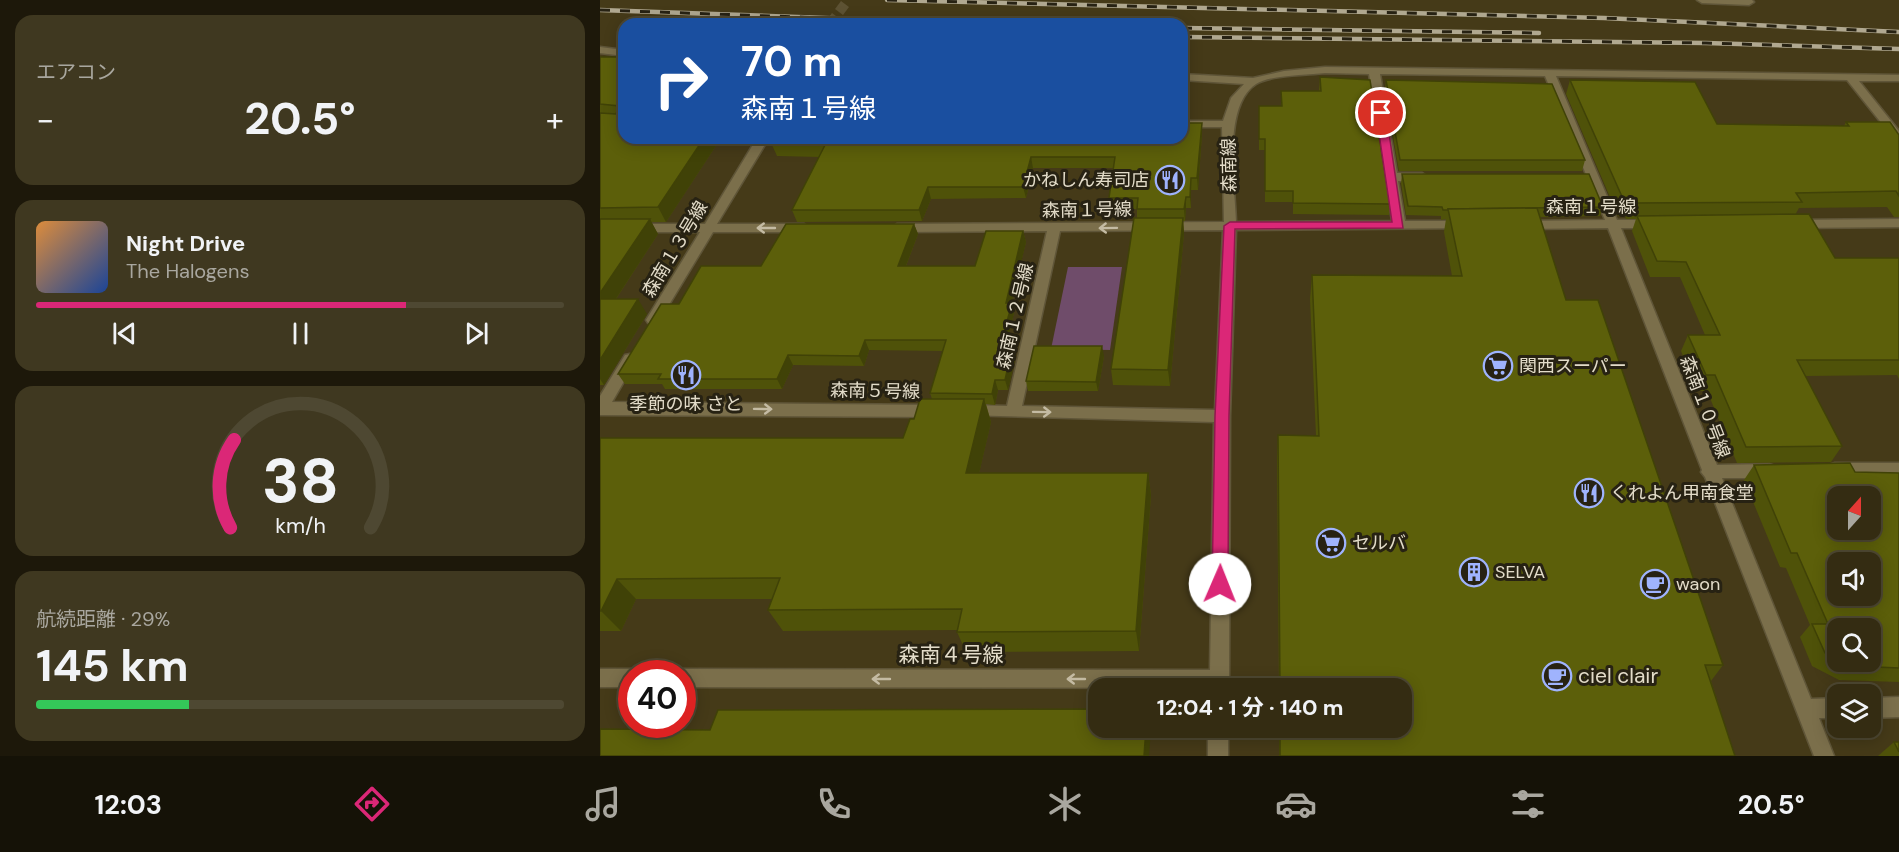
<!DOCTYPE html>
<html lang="ja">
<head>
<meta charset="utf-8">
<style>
	:root { --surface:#342c12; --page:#3f3820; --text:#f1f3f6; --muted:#a9a79f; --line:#4e4832; --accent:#db2777 }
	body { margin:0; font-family:"DM Sans","Noto Sans JP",sans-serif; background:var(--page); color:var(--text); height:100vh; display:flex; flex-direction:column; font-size:22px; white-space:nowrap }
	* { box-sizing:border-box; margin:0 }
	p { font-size:20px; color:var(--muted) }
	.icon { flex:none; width:33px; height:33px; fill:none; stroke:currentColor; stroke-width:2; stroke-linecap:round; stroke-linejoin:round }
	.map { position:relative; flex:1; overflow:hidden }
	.sheet { display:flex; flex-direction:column; gap:15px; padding:15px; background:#1d180a; width:600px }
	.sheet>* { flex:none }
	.guide { position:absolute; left:18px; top:18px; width:570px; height:126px; border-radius:18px; box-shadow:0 3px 15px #0003,0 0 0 2px var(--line); background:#1a4fa0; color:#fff; overflow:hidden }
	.needle { width:39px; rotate:21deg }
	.fabs { position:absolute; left:1227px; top:486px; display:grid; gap:12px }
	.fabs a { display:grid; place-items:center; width:54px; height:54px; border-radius:12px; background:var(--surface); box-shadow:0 3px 15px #0003,0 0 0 2px var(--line); font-size:30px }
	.speed { position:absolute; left:18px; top:660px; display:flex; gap:12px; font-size:30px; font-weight:700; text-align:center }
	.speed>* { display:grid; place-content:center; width:78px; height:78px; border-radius:50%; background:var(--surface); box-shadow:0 3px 15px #0003,0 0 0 2px var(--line); line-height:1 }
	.speed .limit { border:9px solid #d22; background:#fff; color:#111 }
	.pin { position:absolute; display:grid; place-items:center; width:51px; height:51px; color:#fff; margin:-26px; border:3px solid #fff; border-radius:50%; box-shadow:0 2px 6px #0007 }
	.me { position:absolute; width:66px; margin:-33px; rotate:1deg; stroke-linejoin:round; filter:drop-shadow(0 0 4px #0008) }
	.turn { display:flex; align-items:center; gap:21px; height:126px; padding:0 24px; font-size:27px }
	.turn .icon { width:78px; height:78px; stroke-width:2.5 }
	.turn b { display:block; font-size:42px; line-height:51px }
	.big { font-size:45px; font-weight:700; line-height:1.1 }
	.sheet .tile { flex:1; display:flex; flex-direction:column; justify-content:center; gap:9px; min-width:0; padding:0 21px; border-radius:18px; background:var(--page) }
	.sheet .dial { align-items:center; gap:0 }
	.dial svg { height:156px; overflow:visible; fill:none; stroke:var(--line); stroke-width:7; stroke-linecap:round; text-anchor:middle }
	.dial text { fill:var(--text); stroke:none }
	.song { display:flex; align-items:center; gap:18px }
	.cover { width:72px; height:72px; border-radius:9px; background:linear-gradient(135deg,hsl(30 70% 55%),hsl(220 70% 35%)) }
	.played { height:6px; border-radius:3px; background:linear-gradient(90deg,var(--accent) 70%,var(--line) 70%) }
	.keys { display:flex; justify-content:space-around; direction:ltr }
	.heat { display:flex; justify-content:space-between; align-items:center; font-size:33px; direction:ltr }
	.charge { height:9px; border-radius:4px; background:linear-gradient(90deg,#34c759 29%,var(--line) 0) }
	.trip { position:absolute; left:488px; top:678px; width:324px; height:60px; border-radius:18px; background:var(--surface); box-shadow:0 3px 15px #0003,0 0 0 2px var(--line); font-weight:700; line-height:60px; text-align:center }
	.menu { display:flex; height:96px; justify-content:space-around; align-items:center; background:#151207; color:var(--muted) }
	.menu .icon { width:42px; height:42px }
	.menu .current { color:var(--accent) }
	.menu b { font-size:27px; color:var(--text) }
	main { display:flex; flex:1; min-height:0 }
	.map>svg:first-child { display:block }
</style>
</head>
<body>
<main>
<section class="sheet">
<div class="tile"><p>エアコン</p>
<div class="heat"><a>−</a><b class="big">20.5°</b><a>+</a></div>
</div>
<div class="tile">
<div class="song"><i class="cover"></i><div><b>Night Drive</b><p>The Halogens</p></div></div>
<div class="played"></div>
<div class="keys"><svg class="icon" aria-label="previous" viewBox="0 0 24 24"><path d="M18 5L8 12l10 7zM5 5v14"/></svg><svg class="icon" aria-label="pause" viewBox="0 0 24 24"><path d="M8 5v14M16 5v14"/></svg><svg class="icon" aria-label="next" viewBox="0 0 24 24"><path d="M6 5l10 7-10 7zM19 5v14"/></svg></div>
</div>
<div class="tile dial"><svg viewBox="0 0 100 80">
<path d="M14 69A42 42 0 1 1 86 69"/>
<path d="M14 69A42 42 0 0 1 16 24" stroke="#db2777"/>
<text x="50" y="56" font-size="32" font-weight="700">38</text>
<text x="50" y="72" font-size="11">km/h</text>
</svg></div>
<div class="tile"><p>航続距離 · 29%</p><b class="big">145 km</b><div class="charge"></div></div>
</section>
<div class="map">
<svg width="1299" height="756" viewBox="0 0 1299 756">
	<rect width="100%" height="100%" fill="#453a18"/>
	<polygon fill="#6f4c6a" points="468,267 522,267 510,350 451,349"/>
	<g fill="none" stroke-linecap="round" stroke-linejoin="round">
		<polyline stroke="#5d5233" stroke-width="10" stroke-dasharray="10 5" stroke-linecap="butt" points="230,24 248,0"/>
		<g stroke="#5f5538" stroke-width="3">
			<g id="minor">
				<polygon points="1097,0 1152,0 1154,2 1149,5 1102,3"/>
				<polygon points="0,47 24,50 24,56 0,53"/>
				<path d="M725 67 1299 75V81H1259L1299 131V141L1295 140 1247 80 956 76 1017 220H1053L1059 224 1053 228H1021L1117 465 1169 464 1175 466 1177 471 1175 476 1169 478H1122L1211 699 1238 698V718H1219L1234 756H1214L1105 477 1101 472 1102 470 1008 228 924 229 918 225 924 221 1005 220 945 76 780 74 797 173H822L828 177 822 181H798L805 221H864L870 225 869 228 636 230 630 416 629 688 82 687V674H74L82 669 610 670 614 422 364 415 361 411 364 407 369 405 407 406 447 231 297 232 291 228 297 224 624 222 622 127H582V121H623L631 98 644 84 582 80V74L653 78 684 71ZM725 73 769 74 792 221 636 222C635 186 622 106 656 84 670 75 707 75 725 73ZM623 230 615 410 422 406 460 231Z"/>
				<polygon points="157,138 169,138 117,224 204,224 210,228 204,232 113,232 58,323 48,323 46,320 100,232 0,232 0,224 105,224"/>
				<polygon points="1299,219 1299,227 1194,228 1188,224 1194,220"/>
				<polygon points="30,354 37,359 12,402 336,405 341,407 344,411 341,415 336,417 0,415 0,396 25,355"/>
				<polygon points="1235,463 1299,463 1299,475 1235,477 1229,475 1227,470 1229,465"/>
				<polygon points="0,669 32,669 40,674 32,674 32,687 0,687"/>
				<polygon points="1299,697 1299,717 1270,718 1270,698"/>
				<rect x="608" y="728" width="20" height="28"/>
			</g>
		</g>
		<use href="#minor" fill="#7b6f4b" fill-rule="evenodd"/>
		<g stroke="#b0a890" stroke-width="4.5">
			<g id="rail">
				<polyline points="287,0 1004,18 1299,32"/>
				<polyline points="0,10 396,24"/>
				<polyline points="582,28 939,33"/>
				<polyline points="582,37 1106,43 1299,49"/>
			</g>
		</g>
		<use href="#rail" stroke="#272213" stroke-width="3" stroke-dasharray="10" stroke-linecap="butt"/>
	</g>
	<g fill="#4f5209" fill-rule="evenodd">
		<polygon points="0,57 24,57 24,138 121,138 66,222 51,222 58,234 16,299 47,314 4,385 0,385"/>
		<polygon points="720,77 790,204 789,215 693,214 693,202 665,202 665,150 659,150 659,106 681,106 681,91 719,91"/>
		<polygon points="786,80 985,160 982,171 799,171 785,90"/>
		<polygon points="970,80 1117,124 1244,126 1246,122 1299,135 1299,217 1294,217 1287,207 1199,208 1195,215 1235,258 1299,258 1299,379 1297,375 1205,376 1242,446 1231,462 1137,463 1107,391 1098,391 1081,351 1088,335 1105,335 1080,277 1050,277 1032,231 1036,219 1026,219 1025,216 1018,216 966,94"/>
		<polygon points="602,123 602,134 598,190 591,190 591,208 586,208 585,221 583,221 584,233 570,386 513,385 511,369 537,218 537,209 510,209 509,198 513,168 433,168 426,198 331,199 322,221 197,222 192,210 220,157 177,156 172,145"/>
		<polygon points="802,174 1003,207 1000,216 940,217 966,300 1123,665 1111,681 1135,756 679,756 679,728 801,728 801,688 679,688 677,459 678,435 716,436 710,299 712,275 852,276 844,232 846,219 841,220 841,216 806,215 801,183"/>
		<polygon points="314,224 318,234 306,266 375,266 423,231 426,242 411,303 414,313 406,344 416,355 408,390 398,390 395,405 386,404 391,422 379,473 548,473 551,495 539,651 366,652 357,632 358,630 183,631 168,610 172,599 36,599 21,631 0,631 0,438 303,438 314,419 332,399 330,393 343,351 269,350 264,366 193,365 182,389 65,389 62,384 25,384 18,374 79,304 161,266"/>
		<polygon points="504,356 498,391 428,391 426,381"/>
		<path d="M1154 465 1255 472 1299 473V682L1239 680 1212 666 1200 637 1210 625 1186 568 1180 567 1144 480ZM1238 628 1270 662H1238Z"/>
		<polygon points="1294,742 1299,742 1299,756 1278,756"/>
	</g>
	<g fill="#404207">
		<polygon points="602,123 602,134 598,190 597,178"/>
		<polygon points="104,138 121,138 66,222 58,207"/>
		<polygon points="431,157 433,168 426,198 423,187"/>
		<polygon points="591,178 591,208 590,197"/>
		<polygon points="328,187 331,199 322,221 319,210"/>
		<polygon points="586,197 586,208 585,221 584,209"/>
		<polygon points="583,218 584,233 570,386 568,370"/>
		<polygon points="50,219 58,234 6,314 0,305 0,293"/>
		<polygon points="314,224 318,234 302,276 298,266"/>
		<polygon points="423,231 426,242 409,313 406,303"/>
		<polygon points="38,299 47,314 4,385 0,379 0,360"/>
		<polygon points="412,303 414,313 404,355 401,344"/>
		<polygon points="265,340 269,350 264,366 259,356"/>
		<polygon points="413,344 416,355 408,390 405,380"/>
		<polygon points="502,346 504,356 498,391 496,382"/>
		<polygon points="188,355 193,365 182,389 177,379"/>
		<polygon points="395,380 398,390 395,405 392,394"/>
		<polygon points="384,399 391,422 374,495 366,473"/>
		<polygon points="548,473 551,495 539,651 536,631"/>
		<polygon points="17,579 36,599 21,631 1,611"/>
		<polygon points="546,728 550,728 551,730 549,756 544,756"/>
	</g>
	<g fill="#5c5f0a" stroke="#404207" stroke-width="1.5" fill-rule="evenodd">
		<polygon points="0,57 24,57 24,138 104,138 58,207 0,208 0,113 16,114 19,106 0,104"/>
		<polygon points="720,77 770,80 790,204 693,203 693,191 665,191 665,139 659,139 659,106 682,106 681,91 721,91"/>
		<polygon points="786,80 952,84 985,160 800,160"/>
		<polygon points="970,80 1095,82 1117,124 1249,126 1246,122 1290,122 1299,135 1299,196 1296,191 1196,193 1202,202 1032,203 1031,201 1024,201"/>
		<polygon points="582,123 602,123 597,178 591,178 590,197 586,197 584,209 537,209 538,198 509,198 515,157 431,157 423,187 328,187 319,210 192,210 225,145 172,145 176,138 582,138"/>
		<polygon points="802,174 989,174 1003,207 848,209 848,210 843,210 842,207 808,206"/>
		<polygon points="937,208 966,300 998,300 1123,665 1105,665 1135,756 680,756 680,728 801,728 801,688 680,688 678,435 719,436 712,275 862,276 848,209"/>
		<polygon points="1209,214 1235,258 1299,258 1299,360 1197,360 1242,446 1146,447 1115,375 1106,375 1088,335 1120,335 1086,262 1057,261 1037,216"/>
		<polygon points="534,218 583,218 568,370 511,369"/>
		<polygon points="0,219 50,219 0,293"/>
		<polygon points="186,224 314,224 298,266 375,266 386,231 423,231 406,303 412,303 401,344 413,344 405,380 395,380 392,394 330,393 346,340 265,340 259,356 188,355 177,379 58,379 61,374 18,374 61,304 79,304 101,266 161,266"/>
		<polygon points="0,299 38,299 0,360"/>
		<polygon points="434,346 502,346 496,382 426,381"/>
		<polygon points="320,399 384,399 366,473 548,473 536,631 357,632 362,609 168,610 180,578 17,579 1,611 0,611 0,438 303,438 310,419 314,419"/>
		<path d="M1250 463 1255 472 1299 473V668L1253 666 1243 662H1270V628H1238V659L1225 653 1212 624H1228L1197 553H1191L1154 465ZM1238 496H1270V530H1238ZM1238 562H1270V596H1238Z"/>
		<polygon points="498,709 498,728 546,728 544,756 0,756 0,729 110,730 118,710"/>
		<polygon points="1294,742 1299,742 1299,752"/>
	</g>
	<defs><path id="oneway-shaft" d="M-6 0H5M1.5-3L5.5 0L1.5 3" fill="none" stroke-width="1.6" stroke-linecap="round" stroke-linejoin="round" transform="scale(1.5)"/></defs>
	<g stroke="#c4bba3">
		<use href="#oneway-shaft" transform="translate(166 228) rotate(-180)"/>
		<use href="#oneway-shaft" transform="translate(508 228) rotate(179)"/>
		<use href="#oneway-shaft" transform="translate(163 409) rotate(1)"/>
		<use href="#oneway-shaft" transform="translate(442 412) rotate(1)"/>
		<use href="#oneway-shaft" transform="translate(281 679) rotate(-180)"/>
		<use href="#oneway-shaft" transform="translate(476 679) rotate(-180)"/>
	</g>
	<polygon fill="#db2777" stroke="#8e194d" stroke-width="1.5" points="781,110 786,113 803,228 635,229 629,416 628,584 626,589 614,589 612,584 615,416 624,226 630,222 792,222 776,113"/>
	<defs>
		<g id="restaurant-ring" transform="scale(1.5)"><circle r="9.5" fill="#272213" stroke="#9fb3fd" stroke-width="1.5"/><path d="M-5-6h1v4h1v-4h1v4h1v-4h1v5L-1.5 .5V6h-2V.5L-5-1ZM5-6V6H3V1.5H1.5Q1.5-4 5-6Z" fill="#9fb3fd"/></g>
		<g id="supermarket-ring" transform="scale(1.5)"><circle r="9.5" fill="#272213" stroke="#9fb3fd" stroke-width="1.5"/><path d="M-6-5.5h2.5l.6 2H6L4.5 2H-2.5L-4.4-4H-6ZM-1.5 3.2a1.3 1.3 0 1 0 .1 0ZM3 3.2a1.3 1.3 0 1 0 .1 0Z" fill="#9fb3fd"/></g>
		<g id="building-ring" transform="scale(1.5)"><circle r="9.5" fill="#272213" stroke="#9fb3fd" stroke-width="1.5"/><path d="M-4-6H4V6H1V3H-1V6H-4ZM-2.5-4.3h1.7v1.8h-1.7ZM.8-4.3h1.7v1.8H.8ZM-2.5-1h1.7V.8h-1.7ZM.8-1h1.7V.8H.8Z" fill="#9fb3fd"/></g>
		<g id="cafe-ring" transform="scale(1.5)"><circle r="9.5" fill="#272213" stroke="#9fb3fd" stroke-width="1.5"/><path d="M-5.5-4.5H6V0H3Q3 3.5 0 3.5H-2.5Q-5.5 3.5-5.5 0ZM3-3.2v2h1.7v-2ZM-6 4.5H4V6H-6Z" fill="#9fb3fd"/></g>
	</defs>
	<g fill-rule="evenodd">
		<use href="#restaurant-ring" x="570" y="180"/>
		<use href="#supermarket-ring" x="898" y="366"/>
		<use href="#restaurant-ring" x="86" y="375"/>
		<use href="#restaurant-ring" x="989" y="493"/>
		<use href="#supermarket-ring" x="731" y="543"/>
		<use href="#building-ring" x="874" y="572"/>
		<use href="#cafe-ring" x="1055" y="584"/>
		<use href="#cafe-ring" x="957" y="676"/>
	</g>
	<g text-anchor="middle" stroke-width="6" stroke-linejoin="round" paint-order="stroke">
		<g font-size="18" fill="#e3dcc9" stroke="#272213">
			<text transform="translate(629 165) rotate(-91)" y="6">森南線</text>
			<text x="991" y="213">森南１号線</text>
			<text transform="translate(487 210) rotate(-1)" y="6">森南１号線</text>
			<text transform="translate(75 249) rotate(-59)" y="6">森南１３号線</text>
			<text transform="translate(415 316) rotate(-77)" y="6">森南１２号線</text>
			<text transform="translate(275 391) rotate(1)" y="6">森南５号線</text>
			<text transform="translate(1105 407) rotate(69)" y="6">森南１０号線</text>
		</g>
		<g font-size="18" fill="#e3dcc9" stroke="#272213" text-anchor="start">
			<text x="549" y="186" text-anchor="end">かねしん寿司店</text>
			<text x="919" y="372">関西スーパー</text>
			<text x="86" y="410" text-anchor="middle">季節の味 さと</text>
			<text x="1010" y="499">くれよん甲南食堂</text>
			<text x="752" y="549">セルバ</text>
			<text x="895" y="578">SELVA</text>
			<text x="1076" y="590">waon</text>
		</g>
		<g font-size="21" fill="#e3dcc9" stroke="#272213">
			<text x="351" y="662">森南４号線</text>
		</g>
		<g font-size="21" fill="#e3dcc9" stroke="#272213" text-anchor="start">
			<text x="978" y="683">ciel clair</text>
		</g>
	</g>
</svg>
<div class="fabs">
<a><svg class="needle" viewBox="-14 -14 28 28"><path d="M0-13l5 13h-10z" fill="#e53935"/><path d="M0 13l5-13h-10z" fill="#a9a79f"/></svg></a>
<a><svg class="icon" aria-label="sound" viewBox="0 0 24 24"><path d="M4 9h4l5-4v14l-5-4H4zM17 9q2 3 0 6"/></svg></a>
<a><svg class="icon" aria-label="search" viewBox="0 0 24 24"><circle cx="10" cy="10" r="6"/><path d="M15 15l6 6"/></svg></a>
<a><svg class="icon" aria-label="layers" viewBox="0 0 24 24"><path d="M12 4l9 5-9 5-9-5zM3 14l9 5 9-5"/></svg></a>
</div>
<div class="speed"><div class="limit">40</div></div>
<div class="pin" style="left:781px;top:113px;background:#d93025"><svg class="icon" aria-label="arrive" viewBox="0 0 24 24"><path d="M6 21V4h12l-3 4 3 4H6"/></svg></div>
<svg class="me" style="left:620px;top:584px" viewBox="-20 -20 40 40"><circle r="19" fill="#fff"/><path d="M0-13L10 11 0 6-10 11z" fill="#db2777"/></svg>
<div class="trip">12:04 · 1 分 · 140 m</div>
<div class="guide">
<div class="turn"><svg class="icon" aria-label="right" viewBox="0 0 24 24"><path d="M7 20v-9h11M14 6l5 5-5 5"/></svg><div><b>70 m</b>森南１号線</div></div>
</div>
</div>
</main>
<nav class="menu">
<b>12:03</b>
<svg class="icon current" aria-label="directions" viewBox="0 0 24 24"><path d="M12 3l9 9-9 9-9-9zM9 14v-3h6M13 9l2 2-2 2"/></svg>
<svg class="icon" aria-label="music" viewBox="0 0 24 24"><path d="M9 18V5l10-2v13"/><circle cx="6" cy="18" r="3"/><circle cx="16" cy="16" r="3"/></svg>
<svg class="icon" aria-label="phone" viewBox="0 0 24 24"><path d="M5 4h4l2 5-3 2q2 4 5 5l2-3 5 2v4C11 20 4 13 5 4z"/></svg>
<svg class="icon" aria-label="climate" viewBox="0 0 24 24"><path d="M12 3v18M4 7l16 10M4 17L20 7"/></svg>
<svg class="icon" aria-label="car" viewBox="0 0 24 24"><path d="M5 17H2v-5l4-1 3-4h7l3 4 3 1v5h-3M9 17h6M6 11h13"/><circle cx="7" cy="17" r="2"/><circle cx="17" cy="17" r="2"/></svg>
<svg class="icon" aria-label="filters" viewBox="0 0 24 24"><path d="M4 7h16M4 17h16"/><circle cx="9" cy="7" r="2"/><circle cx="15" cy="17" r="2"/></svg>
<b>20.5°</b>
</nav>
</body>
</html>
